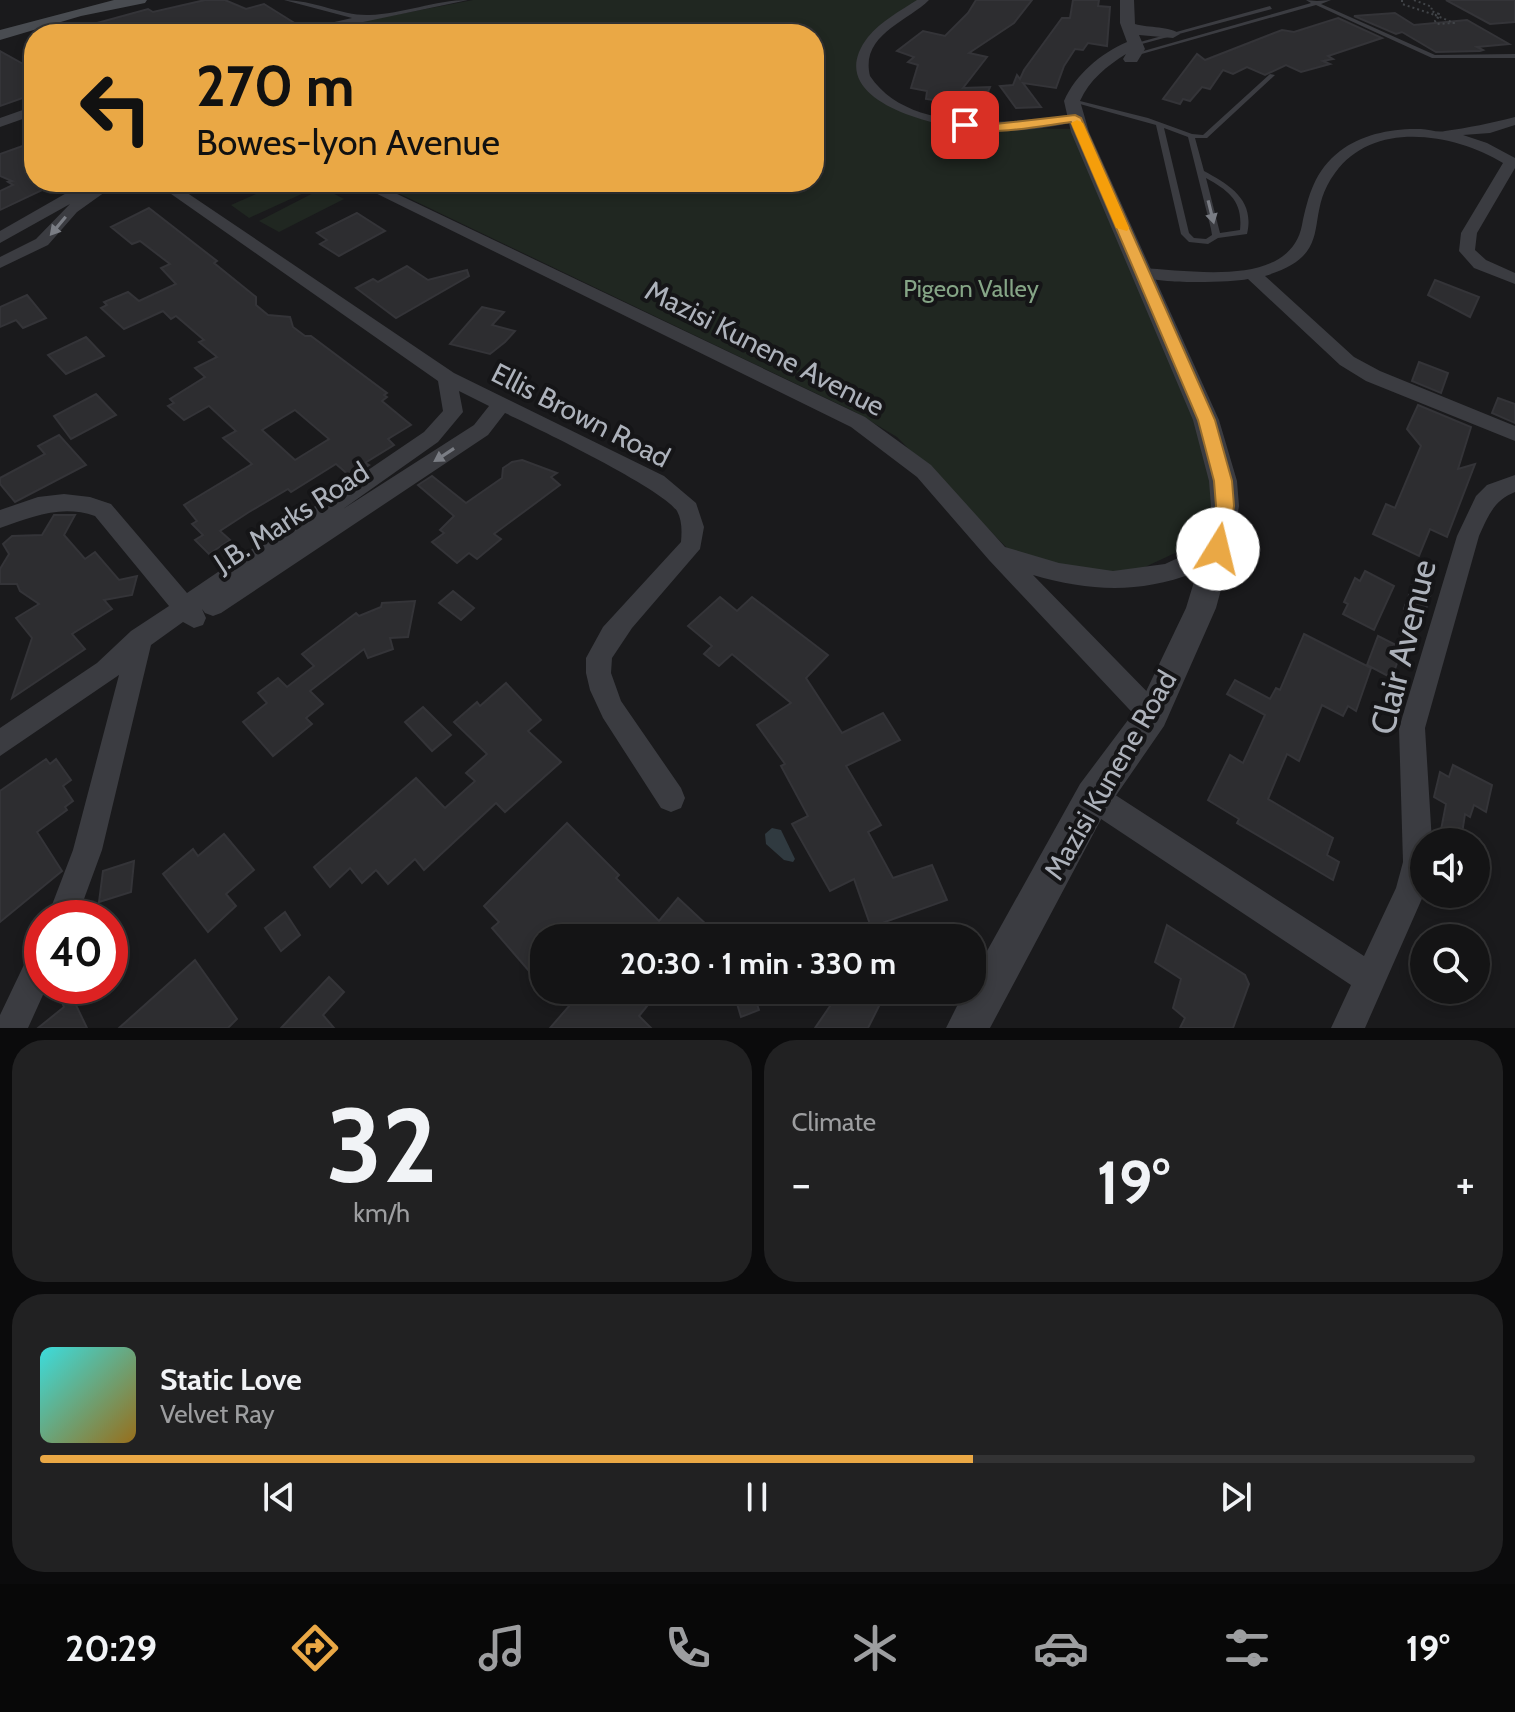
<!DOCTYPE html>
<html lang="en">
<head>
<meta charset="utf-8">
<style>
	:root { --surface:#141415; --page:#212122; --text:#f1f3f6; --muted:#9d9ea0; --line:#333334; --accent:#eaa845 }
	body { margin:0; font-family:Cabin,sans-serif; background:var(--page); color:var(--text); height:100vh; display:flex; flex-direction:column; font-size:30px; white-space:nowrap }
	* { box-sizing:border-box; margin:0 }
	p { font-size:26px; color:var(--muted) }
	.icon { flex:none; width:44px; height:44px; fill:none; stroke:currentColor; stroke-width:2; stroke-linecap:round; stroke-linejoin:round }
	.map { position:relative; height:1028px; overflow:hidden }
	.side { display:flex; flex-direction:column; gap:12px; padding:12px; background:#0b0b0c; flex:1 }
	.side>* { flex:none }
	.top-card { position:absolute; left:24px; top:24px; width:800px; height:168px; border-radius:32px; box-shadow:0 4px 12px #0003,0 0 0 2px var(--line); background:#eaa845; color:#111; overflow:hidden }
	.controls { position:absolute; left:1410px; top:828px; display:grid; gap:16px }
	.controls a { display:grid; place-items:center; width:80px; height:80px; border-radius:50%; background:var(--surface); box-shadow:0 4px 12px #0003,0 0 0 2px var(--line); font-size:40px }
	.speed { position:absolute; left:24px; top:900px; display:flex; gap:16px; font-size:40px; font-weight:700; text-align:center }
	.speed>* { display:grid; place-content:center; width:104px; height:104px; border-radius:50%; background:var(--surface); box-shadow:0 4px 12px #0003,0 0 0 2px var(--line); line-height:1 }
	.speed .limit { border:12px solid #d22; background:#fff; color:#111 }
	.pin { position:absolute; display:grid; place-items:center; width:68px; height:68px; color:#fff; margin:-34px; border-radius:16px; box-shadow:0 4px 12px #0006 }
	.me { position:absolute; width:88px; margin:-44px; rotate:9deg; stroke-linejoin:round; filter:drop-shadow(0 0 6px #0008) }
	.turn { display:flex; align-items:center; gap:28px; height:168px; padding:0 40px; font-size:36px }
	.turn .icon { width:104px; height:104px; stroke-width:2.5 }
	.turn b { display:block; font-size:56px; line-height:68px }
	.big { font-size:60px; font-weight:700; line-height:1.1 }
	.side .widget { flex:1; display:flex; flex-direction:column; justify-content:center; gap:12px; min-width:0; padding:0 28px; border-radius:32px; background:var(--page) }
	.side .dial { align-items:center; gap:0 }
	.dial b { font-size:104px; line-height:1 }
	.song { display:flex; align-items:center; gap:24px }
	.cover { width:96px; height:96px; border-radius:12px; background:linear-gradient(135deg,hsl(180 70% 55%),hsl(40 70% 35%)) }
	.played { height:8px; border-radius:4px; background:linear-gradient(90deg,var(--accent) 65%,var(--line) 65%) }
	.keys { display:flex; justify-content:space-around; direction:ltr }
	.heat { display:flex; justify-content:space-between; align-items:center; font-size:44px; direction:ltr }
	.side .tiles { flex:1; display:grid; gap:12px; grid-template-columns:1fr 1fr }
	.widget:last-child { grid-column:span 2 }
	.trip { position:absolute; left:530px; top:924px; width:456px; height:80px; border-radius:32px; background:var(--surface); box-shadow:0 4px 12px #0003,0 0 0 2px var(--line); font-weight:700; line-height:80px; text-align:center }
	.tabs { display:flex; height:128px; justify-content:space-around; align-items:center; background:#080808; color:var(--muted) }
	.tabs .icon { width:56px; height:56px }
	.tabs .on { color:var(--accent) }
	.tabs b { font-size:36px; color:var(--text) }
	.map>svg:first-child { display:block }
</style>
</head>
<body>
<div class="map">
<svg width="1515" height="1028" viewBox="0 0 1515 1028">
	<rect width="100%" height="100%" fill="#1a1a1c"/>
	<g fill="#202721">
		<path d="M473 0H923L904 13 869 48 867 78C906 132 1021 128 1081 129L1227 474 1192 545 1128 575 1064 573 1007 548 897 437 855 412 375 182H814V34H295Z"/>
		<polygon points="283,182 311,182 319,186 249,218 231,205"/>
		<polygon points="323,188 344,199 279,232 259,221"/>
	</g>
	<polygon fill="#303a40" points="772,828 781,830 795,859 793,862 784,860 766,844 765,834"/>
	<g fill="#2d2d30" stroke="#343438" stroke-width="2" fill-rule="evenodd">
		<polygon points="205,0 225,0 246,9 264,4 296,24 274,32 261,26 238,34 157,34 156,31 121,34 97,23 148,9 153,12"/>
		<polygon points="976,0 1032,0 1014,23 969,53 987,57 963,88 990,87 982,106 978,106 976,111 955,108 957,103 926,99 927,91 911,88 918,65 908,62 914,57 897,51 923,31 945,36 968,13"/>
		<polygon points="1073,0 1099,0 1098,6 1110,7 1107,46 1088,43 1083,50 1075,49 1064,66 1056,88 1023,83 1041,107 1016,108 1000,86 1013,85 1017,75 1020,79 1024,70 1062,18 1070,18"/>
		<polygon points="1446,0 1515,0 1515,22 1490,24"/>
		<polygon points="1395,13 1414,25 1467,20 1509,44 1477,47 1483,50 1480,51 1436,52 1402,32 1396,34 1354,16"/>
		<polygon points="1338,18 1382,38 1328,56 1333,59 1323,61 1330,64 1301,72 1286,65 1265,75 1247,67 1233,74 1223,70 1210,89 1202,87 1190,101 1183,99 1180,104 1163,99 1197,54 1205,60 1282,30 1294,32"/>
		<polygon points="0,51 34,70 34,94 0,106"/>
		<polygon points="34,142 34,182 59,182 0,210 0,191 13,185 8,182 12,181 0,176 0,154"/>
		<path d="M149 208 217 261 214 263 256 297V305L268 315 290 317 293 327 305 336H311L387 393 384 395 387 397 382 401 411 425 388 439 394 445 365 463 369 465 351 477 336 464 291 492 288 489 249 512 220 531 230 540 209 554 195 540 203 535 192 524 197 521 184 505 252 464 223 438 236 431 209 406 184 420 168 406 174 403 170 399 205 377 195 368 217 357 199 342 204 340 176 316 171 319 163 311 124 329 101 308 107 305 104 302 128 292 139 301 176 284 161 268 170 264 140 241 132 244 111 227ZM295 410 329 439 295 460 262 430Z"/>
		<polygon points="357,213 385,231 339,256 320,244 327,240 317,233"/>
		<polygon points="407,266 428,280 467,270 469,276 396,318 356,288 373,279 378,282"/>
		<polygon points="1435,280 1479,297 1470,317 1428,295"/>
		<polygon points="27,295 46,318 23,328 16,320 0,327 0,307"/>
		<polygon points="482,307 504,312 492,325 515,331 505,342 490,354 450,344"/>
		<polygon points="86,337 104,356 66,374 48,355"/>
		<polygon points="1419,362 1448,373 1441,393 1412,381"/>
		<polygon points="96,394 116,415 71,439 54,416"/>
		<polygon points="1498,398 1515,404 1515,423 1492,413"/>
		<polygon points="1418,405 1471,427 1458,469 1475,464 1447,537 1430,529 1419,556 1373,534 1386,504 1395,508 1421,446 1407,429"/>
		<polygon points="59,435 86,465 15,502 0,484 0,478 45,454 38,446"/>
		<polygon points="522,460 557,473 551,477 560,485 494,534 501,539 477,559 469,553 457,563 432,542 444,533 440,530 454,516 418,485 432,476 466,503 502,478 503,468 512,462"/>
		<polygon points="54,515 75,515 64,535 85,559 95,552 119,580 137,576 132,595 104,600 112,609 72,634 85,649 12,698 32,638 16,618 39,604 20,591 17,584 0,584 0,569 9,554 3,544 12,536 42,535"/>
		<polygon points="1365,571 1394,586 1374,630 1343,614 1348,604 1344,602 1355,578 1360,581"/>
		<polygon points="1413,584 1431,593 1423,618 1404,609"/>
		<polygon points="453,591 474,608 461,620 439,603"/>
		<polygon points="720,597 737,611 752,597 828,655 806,678 842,733 883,713 900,740 846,766 881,825 868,832 893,878 932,865 947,900 871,927 854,879 830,891 792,824 808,816 781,766 785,764 757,725 791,703 732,654 719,666 704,654 712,646 688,626"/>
		<polygon points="415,601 408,637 390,638 393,649 368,658 364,649 310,691 323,704 306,718 312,724 273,756 243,722 267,703 258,693 278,678 287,687 314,666 302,654 356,613 359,616 381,607 382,603"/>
		<polygon points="1304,634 1371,668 1356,711 1348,706 1343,716 1322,705 1299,761 1287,754 1268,799 1333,838 1327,855 1339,862 1333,880 1237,823 1239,819 1208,800 1230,755 1243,763 1265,715 1227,694 1235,680 1270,699 1276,688 1280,690"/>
		<polygon points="1378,636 1402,648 1392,678 1367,665"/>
		<polygon points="506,683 541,720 528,731 561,762 505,812 496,803 424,870 415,859 388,884 376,870 362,883 350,868 330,887 314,867 416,778 445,808 475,781 466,773 487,754 454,722 477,702 480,706"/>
		<polygon points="423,707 451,735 432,751 405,722"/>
		<polygon points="46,759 50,764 56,759 71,780 63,786 73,801 65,807 67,810 37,832 62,871 0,922 0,791"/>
		<polygon points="1453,765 1492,785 1486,812 1474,805 1470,817 1465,814 1461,840 1441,830 1446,804 1434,797 1440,772 1449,777"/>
		<polygon points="567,823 619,875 616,878 659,921 678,898 707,925 697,938 544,938 544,955 529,971 492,928 499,922 484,906"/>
		<polygon points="224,834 254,870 226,894 236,906 208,932 163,874 193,849 198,856"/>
		<polygon points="134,861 131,892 99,902 103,871"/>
		<polygon points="285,912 300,935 281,951 265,928"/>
		<polygon points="1167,925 1245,975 1249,984 1233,1028 1180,1028 1185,1018 1173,1008 1181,979 1155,962"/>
		<polygon points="195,960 237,1019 228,1028 119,1028"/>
		<polygon points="329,977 344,992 323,1015 334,1028 281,1028"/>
		<polygon points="55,986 96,986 75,1003 87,1028 38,1028 64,1007"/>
		<polygon points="583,990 660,990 639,1016 651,1028 550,1028"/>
		<polygon points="733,990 752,990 759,1010 741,1017"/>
		<polygon points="841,990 887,990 868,1028 815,1028"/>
	</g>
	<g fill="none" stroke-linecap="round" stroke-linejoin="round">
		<g stroke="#414448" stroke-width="2" stroke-dasharray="2 3" stroke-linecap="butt">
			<polyline points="1402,0 1402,4 1435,15"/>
			<polyline points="1414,0 1432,7 1431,11 1439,14 1435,15"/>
			<polygon points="1435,15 1454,23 1437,24 1435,21 1438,18"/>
		</g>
		<g fill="#3b3c41" fill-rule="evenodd">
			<polygon points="1306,0 1317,1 1331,0 1321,4 1435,55 1515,54 1515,58 1432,58 1316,5 1138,55 1133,54 1311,3"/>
			<polygon points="1270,6 1272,9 1138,45 1133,44"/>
			<path d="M1270 74 1275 75 1207 138H1195L1204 171C1230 185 1255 200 1247 234L1218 238 1208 244 1189 242 1181 234 1156 125 1069 101 1072 99 1148 118 1192 134 1203 135ZM1164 128 1188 137 1211 229 1212 235 1206 239 1194 238 1189 233ZM1206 178C1229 191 1243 201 1240 230L1220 233Z"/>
		</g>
		<g fill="#3b3c41" fill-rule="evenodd">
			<path d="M284 0C313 0 343 16 369 15 403 14 435 0 468 0L306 34H282L352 18Z"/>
			<path d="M917 0H929C907 22 860 35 870 76 910 136 1015 123 1075 114L1082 118 1080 121C1049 128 1014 133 982 131 940 128 818 102 868 37 881 21 900 11 917 0Z"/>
			<polygon points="34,106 34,115 0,127 0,118"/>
			<path d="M1515 117V125L1490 133 1463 135 1487 143 1515 158V168L1477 233 1475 250 1486 260 1515 273V284L1474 268 1459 251 1461 233 1503 163C1455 134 1374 119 1335 173 1301 219 1339 253 1265 276L1354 357 1380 371 1515 426V441L1366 381 1340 365 1248 279C1227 283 1147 285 1134 273L1142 268C1189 270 1290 289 1302 225 1308 196 1315 170 1340 151 1362 134 1393 128 1421 129 1428 129 1438 133 1445 131 1467 128 1492 123 1515 117Z"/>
			<polygon points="102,182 119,182 77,212 48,245 0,268 0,257 36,239 70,204 0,243 0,231 77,187 87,187 89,191"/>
			<path d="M154 182H171L454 373 664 476 696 503 704 527 700 549 632 628 612 658 611 673 621 701 681 788 685 798 681 808 671 812 661 808 603 718 590 690 586 673V658L603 627 681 542C682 531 682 520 677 511 663 489 535 427 505 413L488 435 221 613 213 616 205 613 202 609 206 618 203 625 194 628 183 622 151 645 102 850 77 918H47L73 850 119 675 0 756V728L97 663 131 631 169 606 95 516C61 504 32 517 0 528V510L38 497 64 494 90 497 111 504 187 593 424 432 443 411 438 381ZM459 391 489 406 474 425 343 509 438 442 463 412Z"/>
			<path d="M353 182H372L865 417 931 465 1005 547 1059 563 1113 571 1165 564 1210 543 1218 540 1226 543 1229 549C1223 561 1206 569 1194 573 1138 594 1089 591 1033 575L1161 706 1165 715 1161 724 1152 727 1143 724 989 560 917 477 851 427Z"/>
			<path d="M1515 475V492C1494 500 1488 516 1479 536L1425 728 1432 842H1424V894L1365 1028H1331L1351 985 1083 807 1079 797 1083 787 1093 783 1103 787 1364 956 1396 888 1403 862 1399 728 1457 536 1476 496 1487 485Z"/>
			<polygon points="42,945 42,986 47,986 28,1028 0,1028 0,1015 31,950"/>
		</g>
		<path fill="#3b3c41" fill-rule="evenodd" d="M1120 0H1134L1135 24C1149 28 1170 26 1180 34L1173 38 1139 35 1145 49 1137 62H1125L1123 59 1126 54C1107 66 1089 80 1080 101L1089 132 1219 420 1237 481 1239 506 1232 549 1216 608 1164 726 1106 810 990 1028H946L965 990H972V978L1080 784 1140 704 1186 608 1204 549 1211 506 1209 481 1193 420 1071 132 1064 101C1076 74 1100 54 1127 42L1120 23Z"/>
		<polygon fill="#494c51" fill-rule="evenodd" points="114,0 147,0 145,3 81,16 0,40 0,30"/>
	</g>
	<defs><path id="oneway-solid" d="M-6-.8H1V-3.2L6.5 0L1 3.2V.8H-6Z" transform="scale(2)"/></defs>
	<g fill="#7a7d84">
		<use href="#oneway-solid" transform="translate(1211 212) rotate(76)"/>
		<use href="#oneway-solid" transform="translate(58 226) rotate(130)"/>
		<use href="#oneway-solid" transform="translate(444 455) rotate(147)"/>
	</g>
	<path fill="#eaa845" stroke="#986d2d" stroke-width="2" d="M1075 115 1081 118 1215 420 1232 481 1234 506 1227 549 1224 554H1211L1208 549 1216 506 1214 481 1198 420 1071 122C1045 125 980 139 959 125L965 122 995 124Z"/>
	<polygon fill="#f59e0b" points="1077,120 1083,123 1129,228 1127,231 1116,228 1071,123"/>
	<g text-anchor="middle" stroke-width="8" stroke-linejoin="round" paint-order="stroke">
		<g font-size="24" fill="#85a586" stroke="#151517">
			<text x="971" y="297">Pigeon Valley</text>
		</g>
		<g font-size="28" fill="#adb2bb" stroke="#151517">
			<text transform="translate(765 348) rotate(27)" y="10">Mazisi Kunene Avenue</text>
			<text transform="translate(581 415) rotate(27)" y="10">Ellis Brown Road</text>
			<text transform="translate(291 517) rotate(-33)" y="10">J.B. Marks Road</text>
			<text transform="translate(1110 775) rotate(-60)" y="10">Mazisi Kunene Road</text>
		</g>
		<g font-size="34" fill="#adb2bb" stroke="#151517">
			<text transform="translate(1403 647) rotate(-76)" y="12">Clair Avenue</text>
		</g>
	</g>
</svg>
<div class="controls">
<a><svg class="icon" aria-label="sound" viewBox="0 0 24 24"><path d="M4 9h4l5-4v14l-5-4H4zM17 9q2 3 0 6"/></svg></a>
<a><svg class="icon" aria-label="search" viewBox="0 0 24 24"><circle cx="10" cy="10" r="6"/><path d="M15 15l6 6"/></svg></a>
</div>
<div class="speed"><div class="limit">40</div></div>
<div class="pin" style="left:965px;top:125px;background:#d93025"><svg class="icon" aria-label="arrive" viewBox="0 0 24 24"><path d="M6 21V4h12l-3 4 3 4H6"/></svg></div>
<svg class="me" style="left:1218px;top:549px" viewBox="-20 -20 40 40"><circle r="19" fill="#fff"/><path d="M0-13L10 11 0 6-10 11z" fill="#eaa845"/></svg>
<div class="trip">20:30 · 1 min · 330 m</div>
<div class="top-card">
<div class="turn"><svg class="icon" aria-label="left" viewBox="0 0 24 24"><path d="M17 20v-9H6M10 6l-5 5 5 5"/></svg><div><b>270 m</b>Bowes-lyon Avenue</div></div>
</div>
</div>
<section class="side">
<div class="tiles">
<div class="widget dial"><b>32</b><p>km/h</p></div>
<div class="widget"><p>Climate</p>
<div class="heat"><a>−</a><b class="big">19°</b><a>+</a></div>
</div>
<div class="widget">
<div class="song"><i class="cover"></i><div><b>Static Love</b><p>Velvet Ray</p></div></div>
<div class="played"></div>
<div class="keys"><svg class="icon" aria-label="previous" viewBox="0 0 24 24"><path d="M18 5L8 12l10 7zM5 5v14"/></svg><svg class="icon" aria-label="pause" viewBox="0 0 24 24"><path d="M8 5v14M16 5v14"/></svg><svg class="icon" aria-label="next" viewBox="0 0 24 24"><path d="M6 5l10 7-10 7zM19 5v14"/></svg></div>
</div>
</div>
</section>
<nav class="tabs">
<b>20:29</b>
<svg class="icon on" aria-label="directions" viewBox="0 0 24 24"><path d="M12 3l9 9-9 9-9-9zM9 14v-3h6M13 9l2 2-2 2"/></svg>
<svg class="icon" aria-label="music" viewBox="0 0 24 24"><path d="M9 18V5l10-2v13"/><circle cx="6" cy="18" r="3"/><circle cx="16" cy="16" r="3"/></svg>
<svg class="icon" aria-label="phone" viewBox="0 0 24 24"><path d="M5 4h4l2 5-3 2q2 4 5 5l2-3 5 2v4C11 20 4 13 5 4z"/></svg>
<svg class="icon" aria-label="climate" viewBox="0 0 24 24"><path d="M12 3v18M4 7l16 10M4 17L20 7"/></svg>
<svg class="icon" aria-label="car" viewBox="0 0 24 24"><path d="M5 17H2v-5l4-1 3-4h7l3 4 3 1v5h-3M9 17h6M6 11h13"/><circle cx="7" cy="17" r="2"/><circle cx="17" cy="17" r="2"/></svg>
<svg class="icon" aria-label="filters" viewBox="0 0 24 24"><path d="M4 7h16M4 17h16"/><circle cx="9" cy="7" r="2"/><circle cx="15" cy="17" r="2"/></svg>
<b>19°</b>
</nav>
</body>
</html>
